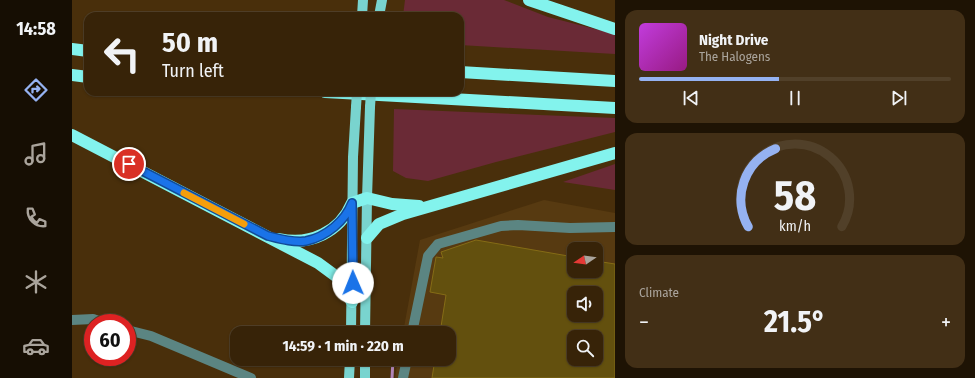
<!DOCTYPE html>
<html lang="en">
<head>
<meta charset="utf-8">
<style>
	:root { --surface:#372308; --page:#422f16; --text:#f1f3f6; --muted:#aaa49c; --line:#514029; --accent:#95b2f1 }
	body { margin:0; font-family:"Fira Sans Condensed",sans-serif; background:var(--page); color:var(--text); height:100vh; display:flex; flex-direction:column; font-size:15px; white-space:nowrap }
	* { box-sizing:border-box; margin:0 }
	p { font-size:13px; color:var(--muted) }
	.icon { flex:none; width:22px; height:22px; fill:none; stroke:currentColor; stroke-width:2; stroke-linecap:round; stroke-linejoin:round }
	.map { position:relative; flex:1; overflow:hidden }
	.side { display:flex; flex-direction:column; gap:10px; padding:10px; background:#1e1304; width:360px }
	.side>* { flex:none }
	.hud { position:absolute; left:12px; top:12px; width:380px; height:84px; border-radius:12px; box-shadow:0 1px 3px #0004,0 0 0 1px var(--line); background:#372308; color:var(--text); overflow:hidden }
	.needle { width:26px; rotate:257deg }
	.controls { position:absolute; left:495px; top:242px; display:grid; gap:8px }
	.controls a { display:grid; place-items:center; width:36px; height:36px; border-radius:8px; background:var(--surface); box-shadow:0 1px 3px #0004,0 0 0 1px var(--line); font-size:20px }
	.speed { position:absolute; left:12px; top:314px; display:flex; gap:8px; font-size:20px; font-weight:700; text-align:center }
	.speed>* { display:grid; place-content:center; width:52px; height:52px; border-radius:50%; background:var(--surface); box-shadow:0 1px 3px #0004,0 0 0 1px var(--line); line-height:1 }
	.speed .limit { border:6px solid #d22; background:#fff; color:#111 }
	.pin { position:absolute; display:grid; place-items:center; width:34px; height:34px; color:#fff; margin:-17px; border:2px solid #fff; border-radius:50%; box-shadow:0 1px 4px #0007 }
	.me { position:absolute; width:44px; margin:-22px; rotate:359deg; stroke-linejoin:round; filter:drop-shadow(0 0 3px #0008) }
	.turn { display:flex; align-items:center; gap:14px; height:84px; padding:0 12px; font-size:18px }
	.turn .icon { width:52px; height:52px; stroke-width:2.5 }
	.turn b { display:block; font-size:28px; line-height:34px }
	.big { font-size:30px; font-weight:700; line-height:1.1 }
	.side .widget { flex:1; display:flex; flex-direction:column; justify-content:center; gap:6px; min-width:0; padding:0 14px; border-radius:12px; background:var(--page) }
	.side .dial { align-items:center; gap:0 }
	.dial svg { height:104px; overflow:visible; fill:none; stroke:var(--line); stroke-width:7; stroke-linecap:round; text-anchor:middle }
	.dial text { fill:var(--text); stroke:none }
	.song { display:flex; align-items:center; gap:12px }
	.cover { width:48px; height:48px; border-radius:6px; background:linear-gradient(135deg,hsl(290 70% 55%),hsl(310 70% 35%)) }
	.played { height:4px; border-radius:2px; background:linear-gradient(90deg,var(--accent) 45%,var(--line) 45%) }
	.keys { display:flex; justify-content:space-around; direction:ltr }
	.heat { display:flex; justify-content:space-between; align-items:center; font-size:22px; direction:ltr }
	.trip { position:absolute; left:158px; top:326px; width:226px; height:40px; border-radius:12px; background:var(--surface); box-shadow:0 1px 3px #0004,0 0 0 1px var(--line); font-weight:700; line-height:40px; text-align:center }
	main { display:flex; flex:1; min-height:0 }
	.tab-bar { display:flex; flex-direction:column; width:72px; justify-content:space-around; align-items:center; background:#160e03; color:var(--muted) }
	.tab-bar .icon { width:28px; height:28px }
	.tab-bar .on { color:var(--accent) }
	.tab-bar b { font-size:18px; color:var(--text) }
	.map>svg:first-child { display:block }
</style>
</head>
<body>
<main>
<nav class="tab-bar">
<b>14:58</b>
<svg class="icon on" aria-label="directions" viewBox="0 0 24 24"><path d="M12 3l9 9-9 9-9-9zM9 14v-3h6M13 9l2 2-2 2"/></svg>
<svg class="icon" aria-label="music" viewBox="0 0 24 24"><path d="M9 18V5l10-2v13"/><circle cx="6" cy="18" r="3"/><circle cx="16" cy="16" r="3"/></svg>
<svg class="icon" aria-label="phone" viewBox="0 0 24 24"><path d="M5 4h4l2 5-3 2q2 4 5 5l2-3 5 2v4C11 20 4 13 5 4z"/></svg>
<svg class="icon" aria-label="climate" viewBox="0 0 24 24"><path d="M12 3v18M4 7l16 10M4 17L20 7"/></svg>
<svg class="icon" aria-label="car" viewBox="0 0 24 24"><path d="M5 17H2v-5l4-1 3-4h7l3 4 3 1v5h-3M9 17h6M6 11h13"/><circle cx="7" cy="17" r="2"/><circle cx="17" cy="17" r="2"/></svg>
</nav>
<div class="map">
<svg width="543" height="378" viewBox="0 0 543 378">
	<rect width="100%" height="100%" fill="#492f0b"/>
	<path fill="#573a11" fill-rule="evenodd" d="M472 200 543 213V378H323L326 359H377V333H331L348 240ZM502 249H524V271H502ZM502 293H524V315H502ZM502 337H524V359H502Z"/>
	<g fill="#6a2a36">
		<polygon points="333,0 432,0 476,17 543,34 543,54 388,45 388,16 331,16"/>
		<polygon points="322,109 543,118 543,132 424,162 356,181 334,178 321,171"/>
		<polygon points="543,164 543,190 491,182"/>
	</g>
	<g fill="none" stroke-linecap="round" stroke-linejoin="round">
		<polyline stroke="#b184b6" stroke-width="3" points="320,378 321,359"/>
	</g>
	<path fill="#63500e" stroke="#856c16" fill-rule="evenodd" d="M404 240 502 257V271H524V261L543 264V378H360L363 359H377V333H368L374 295 358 292 364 257 371 258 369 252ZM502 293H524V315H502ZM502 337H524V359H502Z"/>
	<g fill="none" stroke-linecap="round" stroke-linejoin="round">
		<g stroke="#5b8582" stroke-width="10">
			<polyline points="0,320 21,319 32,323"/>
			<polyline points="55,330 79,336 179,378"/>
			<polyline points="340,333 356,256 366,244 429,226 446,225 498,228 543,227"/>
			<polyline points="331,378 335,359"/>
		</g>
		<g stroke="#79d4cf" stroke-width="10">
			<polyline points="290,16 291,0"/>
			<polyline points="307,16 310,0"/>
			<polyline points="279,333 281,157 284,107"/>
			<polyline points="293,333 295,198 298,107"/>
			<polyline points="277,378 278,359"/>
			<polyline points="293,378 293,359"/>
		</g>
		<g stroke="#83f3ed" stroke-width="12">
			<polyline points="457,0 543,29"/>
			<polyline points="0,49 16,51"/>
			<polyline points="388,72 543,81"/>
			<polyline points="0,75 16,77"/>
			<polyline points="253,92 543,108"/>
			<polyline points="0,135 246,263 265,277 280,302"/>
			<polyline points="295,238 307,224 331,214 543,153"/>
			<path d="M207 239C238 246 268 232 280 203L295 198 320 204 347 206"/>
		</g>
		<g stroke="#79d4cf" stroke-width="10">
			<polyline points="284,107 285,92"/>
			<polyline points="298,107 299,92"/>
		</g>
	</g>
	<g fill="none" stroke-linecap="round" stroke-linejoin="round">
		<g stroke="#114b97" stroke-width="10">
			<path id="route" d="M57 164 196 236C208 239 222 243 234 241 254 237 273 221 280 203L281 283"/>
		</g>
		<use href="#route" stroke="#1a73e8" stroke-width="7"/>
		<polyline stroke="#f59e0b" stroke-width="7" points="112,193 172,224"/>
	</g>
</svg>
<div class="controls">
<a><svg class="needle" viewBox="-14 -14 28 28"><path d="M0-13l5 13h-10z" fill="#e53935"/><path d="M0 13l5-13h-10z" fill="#aaa49c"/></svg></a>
<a><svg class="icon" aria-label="sound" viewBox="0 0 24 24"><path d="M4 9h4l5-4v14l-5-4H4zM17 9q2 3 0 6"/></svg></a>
<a><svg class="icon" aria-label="search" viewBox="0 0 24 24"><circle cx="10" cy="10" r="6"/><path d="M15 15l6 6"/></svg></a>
</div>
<div class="speed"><div class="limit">60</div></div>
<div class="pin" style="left:57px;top:164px;background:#d93025"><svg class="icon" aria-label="arrive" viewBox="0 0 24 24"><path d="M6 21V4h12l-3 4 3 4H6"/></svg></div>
<svg class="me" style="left:281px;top:283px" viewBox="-20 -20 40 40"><circle r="19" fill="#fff"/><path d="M0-13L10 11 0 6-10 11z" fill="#1a73e8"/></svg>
<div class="trip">14:59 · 1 min · 220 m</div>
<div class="hud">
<div class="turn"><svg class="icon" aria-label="left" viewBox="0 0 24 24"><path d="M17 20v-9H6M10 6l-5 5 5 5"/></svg><div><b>50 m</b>Turn left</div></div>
</div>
</div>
<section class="side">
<div class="widget">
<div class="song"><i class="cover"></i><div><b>Night Drive</b><p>The Halogens</p></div></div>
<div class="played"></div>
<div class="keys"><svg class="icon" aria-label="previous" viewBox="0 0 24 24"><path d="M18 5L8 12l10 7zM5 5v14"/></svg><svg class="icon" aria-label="pause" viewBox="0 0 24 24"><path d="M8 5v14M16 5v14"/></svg><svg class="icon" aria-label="next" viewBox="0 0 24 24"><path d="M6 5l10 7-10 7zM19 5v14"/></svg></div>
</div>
<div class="widget dial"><svg viewBox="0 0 100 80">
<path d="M14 69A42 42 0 1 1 86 69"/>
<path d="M14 69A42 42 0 0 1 35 9" stroke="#95b2f1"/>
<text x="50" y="56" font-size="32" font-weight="700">58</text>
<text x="50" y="72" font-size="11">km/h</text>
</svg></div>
<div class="widget"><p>Climate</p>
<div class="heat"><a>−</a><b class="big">21.5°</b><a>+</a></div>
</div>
</section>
</main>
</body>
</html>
